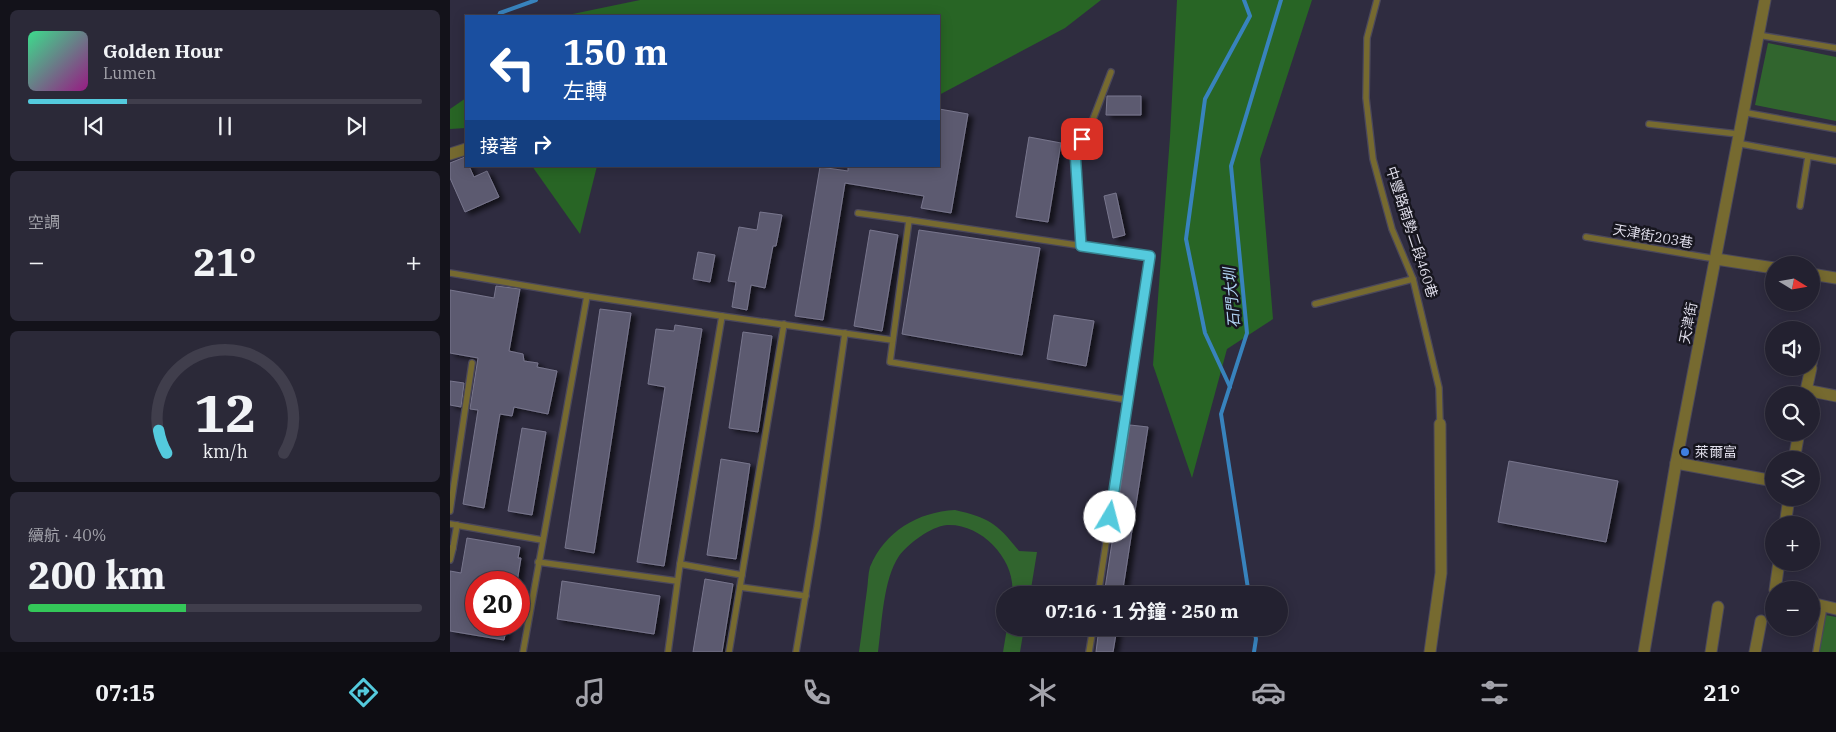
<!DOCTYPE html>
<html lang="zh-TW">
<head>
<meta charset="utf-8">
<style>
	:root { --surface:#232130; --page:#2b2938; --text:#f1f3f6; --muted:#a3a3ab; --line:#403e4c; --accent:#54cadd }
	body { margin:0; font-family:"IBM Plex Serif","Noto Sans TC",serif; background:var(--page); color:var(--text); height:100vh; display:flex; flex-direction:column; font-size:19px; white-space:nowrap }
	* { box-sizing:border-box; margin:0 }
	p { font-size:16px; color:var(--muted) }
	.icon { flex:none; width:28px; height:28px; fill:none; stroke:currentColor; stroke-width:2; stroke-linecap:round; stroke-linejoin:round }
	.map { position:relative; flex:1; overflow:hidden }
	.details { display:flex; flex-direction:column; gap:10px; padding:10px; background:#13121a; width:450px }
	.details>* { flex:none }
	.guide { position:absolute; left:15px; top:15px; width:475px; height:152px; border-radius:0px; box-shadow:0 2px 12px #0003,0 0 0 1px var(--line); background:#1a4fa0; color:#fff; overflow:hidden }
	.needle { width:32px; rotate:101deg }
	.controls { position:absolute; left:1315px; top:256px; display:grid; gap:10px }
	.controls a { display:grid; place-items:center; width:55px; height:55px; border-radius:50%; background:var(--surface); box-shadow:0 2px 12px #0003,0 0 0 1px var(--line); font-size:25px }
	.speed { position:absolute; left:15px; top:571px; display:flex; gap:10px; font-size:25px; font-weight:700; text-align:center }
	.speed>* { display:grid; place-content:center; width:65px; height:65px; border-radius:50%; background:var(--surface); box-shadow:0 2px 12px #0003,0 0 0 1px var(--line); line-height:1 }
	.speed .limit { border:8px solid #d22; background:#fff; color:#111 }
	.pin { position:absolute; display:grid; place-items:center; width:42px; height:42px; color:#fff; margin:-21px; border-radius:10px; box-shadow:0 2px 8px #0006 }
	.me { position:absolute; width:55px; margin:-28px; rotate:8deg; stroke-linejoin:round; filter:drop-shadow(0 0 4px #0008) }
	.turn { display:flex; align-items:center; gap:18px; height:105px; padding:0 15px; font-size:22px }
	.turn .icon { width:65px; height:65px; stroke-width:2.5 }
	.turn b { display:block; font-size:35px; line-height:42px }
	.then { display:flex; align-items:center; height:48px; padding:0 15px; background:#0003; gap:10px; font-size:19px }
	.big { font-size:38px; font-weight:700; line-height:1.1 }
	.details .card { flex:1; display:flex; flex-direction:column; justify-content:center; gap:8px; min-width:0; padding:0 18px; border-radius:8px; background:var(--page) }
	.details .dial { align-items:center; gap:0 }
	.dial svg { height:130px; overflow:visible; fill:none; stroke:var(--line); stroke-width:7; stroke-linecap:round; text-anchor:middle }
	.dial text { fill:var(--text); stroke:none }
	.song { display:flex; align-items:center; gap:15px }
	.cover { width:60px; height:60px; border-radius:8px; background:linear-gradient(135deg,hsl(150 70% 55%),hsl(310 70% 35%)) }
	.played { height:5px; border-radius:2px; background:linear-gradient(90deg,var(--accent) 25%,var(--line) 25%) }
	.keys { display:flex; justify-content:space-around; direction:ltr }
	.heat { display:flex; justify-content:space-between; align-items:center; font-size:28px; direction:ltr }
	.charge { height:8px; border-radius:4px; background:linear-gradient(90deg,#34c759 40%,var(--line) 0) }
	.trip { position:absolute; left:546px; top:586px; width:292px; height:50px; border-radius:25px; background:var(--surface); box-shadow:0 2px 12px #0003,0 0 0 1px var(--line); font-weight:700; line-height:50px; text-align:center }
	.tab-bar { display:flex; height:80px; justify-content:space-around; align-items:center; background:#0e0d13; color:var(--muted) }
	.tab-bar .icon { width:35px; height:35px }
	.tab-bar .on { color:var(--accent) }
	.tab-bar b { font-size:22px; color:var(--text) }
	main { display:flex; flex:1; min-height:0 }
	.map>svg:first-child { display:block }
</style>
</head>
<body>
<main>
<section class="details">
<div class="card">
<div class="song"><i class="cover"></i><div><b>Golden Hour</b><p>Lumen</p></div></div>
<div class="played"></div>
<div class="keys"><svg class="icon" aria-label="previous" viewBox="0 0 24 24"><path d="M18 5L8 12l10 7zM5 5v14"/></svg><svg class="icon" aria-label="pause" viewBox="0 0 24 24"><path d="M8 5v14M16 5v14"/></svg><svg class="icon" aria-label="next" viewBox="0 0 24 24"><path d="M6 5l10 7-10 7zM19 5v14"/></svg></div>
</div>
<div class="card"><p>空調</p>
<div class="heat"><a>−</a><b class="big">21°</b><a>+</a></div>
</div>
<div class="card dial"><svg viewBox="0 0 100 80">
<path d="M14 69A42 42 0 1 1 86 69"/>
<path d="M14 69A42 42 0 0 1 9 55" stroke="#54cadd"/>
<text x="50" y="56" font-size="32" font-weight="700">12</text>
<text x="50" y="72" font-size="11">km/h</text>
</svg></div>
<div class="card"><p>續航 · 40%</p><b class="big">200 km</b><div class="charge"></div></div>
</section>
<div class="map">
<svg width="1386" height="652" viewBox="0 0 1386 652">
	<defs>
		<filter id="shadow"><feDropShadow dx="5" dy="3" stdDeviation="2.5" flood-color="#0009"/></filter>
	</defs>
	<rect width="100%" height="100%" fill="#2f2c40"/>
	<g fill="#31652e">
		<polygon points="1318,43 1386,57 1386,121 1305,105"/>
		<path d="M505 510C539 518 547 523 569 551L587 552 580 595H562C567 561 532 523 497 525 480 527 459 543 449 556 433 580 432 623 428 652H409C412 631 414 611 417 590 418 583 418 574 420 567 435 531 468 512 505 510Z"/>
		<polygon points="1375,615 1386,617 1386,652 1369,652"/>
		<polygon points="557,628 574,628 570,652 553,652"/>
	</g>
	<g fill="#286525">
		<polygon points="190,0 651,0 615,28 489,95 489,16 113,16"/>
		<polygon points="727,0 862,0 810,159 823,319 777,349 742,478 703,365 720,137"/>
		<polygon points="16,98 16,128 0,129 0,109"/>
		<polygon points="82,166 147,166 130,234"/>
	</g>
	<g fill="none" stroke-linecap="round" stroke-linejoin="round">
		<g stroke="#3883bd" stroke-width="4">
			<polyline points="49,16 50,13 86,0"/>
			<polyline points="780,387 755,333 736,239 755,99 800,16 794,0"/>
			<polyline points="799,595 771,414 797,333 781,166 831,0"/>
			<polyline points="804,628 806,639 804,652"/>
		</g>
	</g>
	<g fill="#5c5a70" stroke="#78768d" filter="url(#shadow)">
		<polygon points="657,96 691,96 691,115 656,115"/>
		<polygon points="489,109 518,114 501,213 471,208 474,196 395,183 373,320 345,316 370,167 398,171 398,166 489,166"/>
		<polygon points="579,137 611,143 598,222 566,217"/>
		<polygon points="15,157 16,166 19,166 24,177 37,171 49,197 15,212 0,178 0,163"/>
		<polygon points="666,193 675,235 663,238 654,196"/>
		<polygon points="310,212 332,215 326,246 323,246 315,288 301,285 297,310 282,307 286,282 278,281 289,227 307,230"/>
		<polygon points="420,230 448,235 432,331 404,326"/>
		<polygon points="469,230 590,248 572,355 452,334"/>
		<polygon points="248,252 265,255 260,282 243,279"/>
		<polygon points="46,286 70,289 59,351 73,354 74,361 88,363 87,367 107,371 98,414 64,407 62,416 50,414 34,508 13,504 28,410 20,409 28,358 0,353 0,290 44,298"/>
		<polygon points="150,309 181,313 144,553 115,548"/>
		<polygon points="604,315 644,321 636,366 597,359"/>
		<polygon points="225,325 252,329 214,566 187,562 215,387 198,384 206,329 224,331"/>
		<polygon points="293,332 322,336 308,432 279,428"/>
		<polygon points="0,381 14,383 11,407 0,405"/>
		<polygon points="680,425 698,427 672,595 654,595"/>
		<polygon points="72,428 96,432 82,515 58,511"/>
		<polygon points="271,459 300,464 286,559 257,555"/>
		<polygon points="1059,461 1168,481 1156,542 1048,522"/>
		<polygon points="17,538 70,547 68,558 71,558 67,582 26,582 26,625 57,625 54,640 0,631 0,571 11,573"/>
		<polygon points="255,579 283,584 272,652 243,652"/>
		<polygon points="112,581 210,596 204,634 107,619"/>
		<polygon points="649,628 667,628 663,652 646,652"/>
	</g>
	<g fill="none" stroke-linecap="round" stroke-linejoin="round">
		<g stroke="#4b485b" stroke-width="8">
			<g id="lane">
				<polyline points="927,0 917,38 916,98 923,159 942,229 963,279 989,388 990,424"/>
				<polyline points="1308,35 1386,48"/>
				<polyline points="1292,112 1386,129"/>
				<polyline points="1199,124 1288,134"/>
				<polyline points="1286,143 1386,161"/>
				<polyline points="1350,206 1358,157"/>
				<polyline points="408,213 459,220"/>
				<polygon points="459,220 700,256 678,400 440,362"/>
				<polyline points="1136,237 1266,259"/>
				<polyline points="631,246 625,150 640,127 661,72"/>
				<polyline points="0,273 137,296 272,316"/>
				<polyline points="865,304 963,279"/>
				<polyline points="0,511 22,363"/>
				<polyline points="0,524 92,540"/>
				<polyline points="0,548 3,548 7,525"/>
				<polyline points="0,560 3,548"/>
				<polyline points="88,562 227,581"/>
				<polyline points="230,564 292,575"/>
				<polyline points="290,587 356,596"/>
				<polyline points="648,595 678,400"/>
				<polyline points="73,652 137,296"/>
				<polyline points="218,652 230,564 272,316 442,340"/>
				<polyline points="279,652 334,324"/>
				<polyline points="346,652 367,527 395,333"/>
				<polyline points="639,652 643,628"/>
				<polyline points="1366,652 1374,606"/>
			</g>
		</g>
		<g stroke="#4b485b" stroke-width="13">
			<g id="street">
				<polyline points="0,154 16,149"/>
				<polyline points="1266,259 1324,268"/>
				<polyline points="1361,274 1386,278"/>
				<polyline points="1361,364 1363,354"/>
				<polyline points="1356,390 1386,396"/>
				<polyline points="1355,395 1361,368"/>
				<polyline points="1344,460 1349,432"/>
				<polyline points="1226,463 1324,481"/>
				<polyline points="1335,525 1339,498"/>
				<polyline points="1325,590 1329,562"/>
				<polyline points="1361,603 1386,609"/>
				<polyline points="980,652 991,573 990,424"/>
				<polyline points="1194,652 1226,463 1315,0"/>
				<polyline points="1261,652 1268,607"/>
				<polyline points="1305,652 1311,621"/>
			</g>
		</g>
		<use href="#lane" stroke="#766a30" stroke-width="5.5"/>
		<use href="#street" stroke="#766a30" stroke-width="11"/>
	</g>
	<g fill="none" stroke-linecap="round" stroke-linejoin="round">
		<g stroke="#378390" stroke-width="12">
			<polyline id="route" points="632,139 625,150 631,246 700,256 660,517"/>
		</g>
		<use href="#route" stroke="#54cadd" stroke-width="9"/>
	</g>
	<circle fill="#3f7fe0" stroke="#17161f" stroke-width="2" cx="1235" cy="452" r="5"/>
	<g text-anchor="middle" stroke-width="5" stroke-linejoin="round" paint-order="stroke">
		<g font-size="14" fill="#dfddea" stroke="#17161f">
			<text transform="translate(962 232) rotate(72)" y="5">中豐路南勢二段460巷</text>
			<text transform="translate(1203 236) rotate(10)" y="5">天津街203巷</text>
			<text transform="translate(1238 323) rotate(-79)" y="5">天津街</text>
		</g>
		<g font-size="14" fill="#dfddea" stroke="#17161f" text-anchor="start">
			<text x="1245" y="457">萊爾富</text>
		</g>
		<g font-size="15" font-style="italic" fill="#b0d3f3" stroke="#17161f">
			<text transform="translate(782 298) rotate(-95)" y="5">石門大圳</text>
		</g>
	</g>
</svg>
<div class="controls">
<a><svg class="needle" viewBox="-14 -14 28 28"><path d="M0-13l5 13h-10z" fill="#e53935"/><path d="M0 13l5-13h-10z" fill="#a3a3ab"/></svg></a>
<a><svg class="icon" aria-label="sound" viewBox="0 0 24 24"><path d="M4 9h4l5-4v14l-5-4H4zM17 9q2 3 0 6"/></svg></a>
<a><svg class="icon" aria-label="search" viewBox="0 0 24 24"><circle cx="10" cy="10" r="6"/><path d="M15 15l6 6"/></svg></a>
<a><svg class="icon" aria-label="layers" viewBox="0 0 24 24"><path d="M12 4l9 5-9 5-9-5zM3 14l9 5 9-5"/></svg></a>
<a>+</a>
<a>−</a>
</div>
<div class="speed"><div class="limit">20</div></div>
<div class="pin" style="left:632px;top:139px;background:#d93025"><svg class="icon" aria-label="arrive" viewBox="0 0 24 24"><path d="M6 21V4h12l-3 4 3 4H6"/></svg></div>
<svg class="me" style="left:660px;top:517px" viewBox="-20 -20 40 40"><circle r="19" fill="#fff"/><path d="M0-13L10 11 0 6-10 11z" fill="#54cadd"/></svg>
<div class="trip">07:16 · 1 分鐘 · 250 m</div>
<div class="guide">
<div class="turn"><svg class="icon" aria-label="left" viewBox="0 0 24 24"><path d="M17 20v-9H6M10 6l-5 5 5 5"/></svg><div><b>150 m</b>左轉</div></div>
<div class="then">接著<svg class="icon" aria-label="right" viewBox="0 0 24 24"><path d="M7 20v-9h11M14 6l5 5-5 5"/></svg></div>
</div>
</div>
</main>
<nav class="tab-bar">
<b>07:15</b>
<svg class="icon on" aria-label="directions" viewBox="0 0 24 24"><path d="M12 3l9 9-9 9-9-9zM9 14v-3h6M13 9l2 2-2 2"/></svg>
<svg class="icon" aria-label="music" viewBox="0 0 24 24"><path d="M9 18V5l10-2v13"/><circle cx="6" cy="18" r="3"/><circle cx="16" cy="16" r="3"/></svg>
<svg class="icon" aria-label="phone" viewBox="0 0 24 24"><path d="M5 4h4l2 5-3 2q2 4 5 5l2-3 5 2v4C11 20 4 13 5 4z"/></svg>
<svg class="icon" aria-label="climate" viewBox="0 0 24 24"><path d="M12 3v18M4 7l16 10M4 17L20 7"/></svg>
<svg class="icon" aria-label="car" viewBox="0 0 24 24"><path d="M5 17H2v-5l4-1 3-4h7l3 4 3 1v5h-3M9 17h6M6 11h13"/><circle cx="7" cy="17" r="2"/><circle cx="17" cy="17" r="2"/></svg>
<svg class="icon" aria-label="filters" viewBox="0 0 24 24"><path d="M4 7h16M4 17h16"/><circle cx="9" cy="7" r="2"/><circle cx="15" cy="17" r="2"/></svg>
<b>21°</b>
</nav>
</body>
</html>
